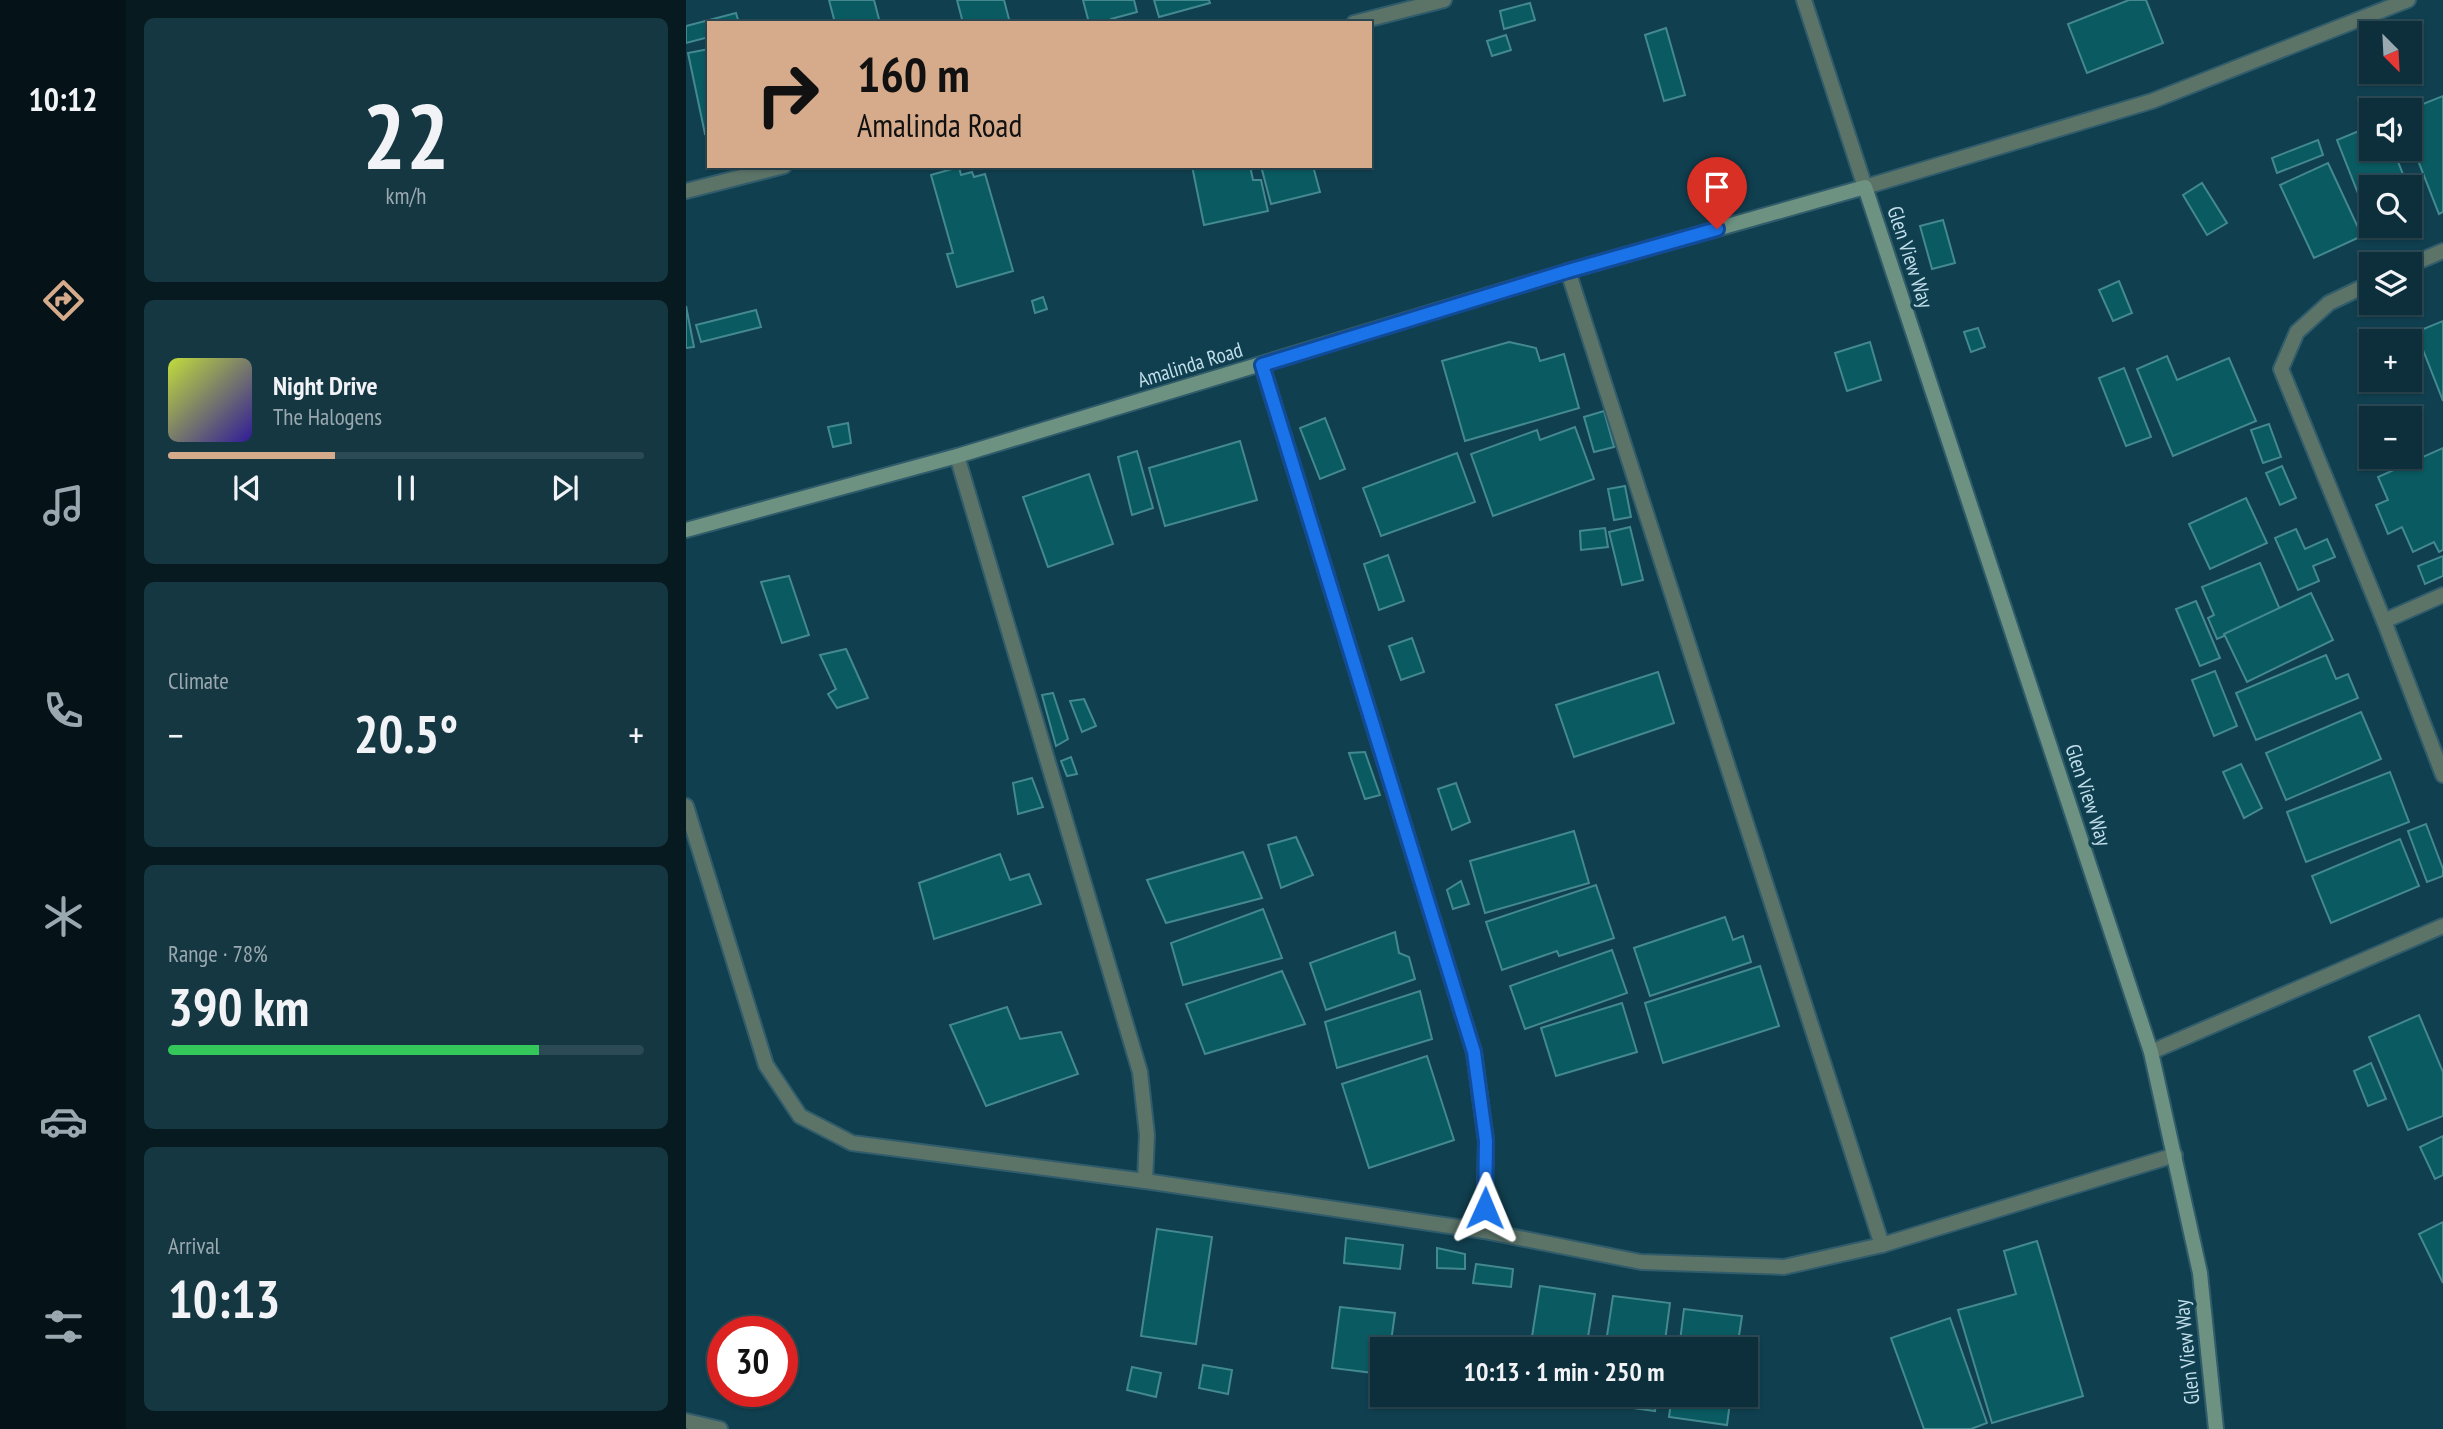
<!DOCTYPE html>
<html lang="en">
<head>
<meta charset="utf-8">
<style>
	:root { --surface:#0c2f3b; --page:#153742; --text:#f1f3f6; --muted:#9aa9af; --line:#2c4a55; --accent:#d6ab8b }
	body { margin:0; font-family:"PT Sans Narrow",sans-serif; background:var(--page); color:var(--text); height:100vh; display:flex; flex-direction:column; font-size:26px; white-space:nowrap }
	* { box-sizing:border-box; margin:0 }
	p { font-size:23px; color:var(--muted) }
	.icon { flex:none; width:38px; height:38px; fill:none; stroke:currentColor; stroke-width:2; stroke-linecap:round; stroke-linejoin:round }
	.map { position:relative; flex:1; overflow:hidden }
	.drawer { display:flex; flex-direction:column; gap:18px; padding:18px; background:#071a20; width:560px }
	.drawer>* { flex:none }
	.guide { position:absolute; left:21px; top:21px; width:665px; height:147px; border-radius:0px; box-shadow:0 2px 5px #0004,0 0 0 2px var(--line); background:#d6ab8b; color:#111; overflow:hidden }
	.needle { width:46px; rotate:156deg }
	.tools { position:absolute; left:1673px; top:21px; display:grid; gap:14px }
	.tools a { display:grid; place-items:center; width:63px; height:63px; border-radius:0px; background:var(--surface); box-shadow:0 2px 5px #0004,0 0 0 2px var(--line); font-size:35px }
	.speed { position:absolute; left:21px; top:1316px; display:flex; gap:14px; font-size:35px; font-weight:700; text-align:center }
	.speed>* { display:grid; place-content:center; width:91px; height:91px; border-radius:50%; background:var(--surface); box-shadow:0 2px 5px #0004,0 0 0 2px var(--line); line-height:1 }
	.speed .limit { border:10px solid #d22; background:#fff; color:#111 }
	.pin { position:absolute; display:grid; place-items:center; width:60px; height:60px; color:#fff; margin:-72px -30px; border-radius:50% 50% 50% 0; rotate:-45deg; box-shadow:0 0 7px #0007 }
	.pin .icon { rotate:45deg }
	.me { position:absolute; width:77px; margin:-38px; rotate:1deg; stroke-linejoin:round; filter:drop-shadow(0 0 5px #0008) }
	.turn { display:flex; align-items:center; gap:24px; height:147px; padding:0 35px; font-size:32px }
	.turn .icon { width:91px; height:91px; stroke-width:2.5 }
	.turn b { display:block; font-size:49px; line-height:60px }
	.big { font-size:52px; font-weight:700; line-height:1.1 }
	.drawer .card { flex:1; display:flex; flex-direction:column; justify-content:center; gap:10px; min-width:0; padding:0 24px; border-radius:10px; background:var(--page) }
	.drawer .dial { align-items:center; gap:0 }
	.dial b { font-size:91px; line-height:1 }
	.song { display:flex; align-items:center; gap:21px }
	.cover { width:84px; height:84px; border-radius:10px; background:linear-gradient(135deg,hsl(70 70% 55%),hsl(250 70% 35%)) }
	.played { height:7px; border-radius:4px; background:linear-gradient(90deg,var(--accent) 35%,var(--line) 35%) }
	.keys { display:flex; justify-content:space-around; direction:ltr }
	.heat { display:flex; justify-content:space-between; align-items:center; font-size:38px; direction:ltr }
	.charge { height:10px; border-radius:5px; background:linear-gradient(90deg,#34c759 78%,var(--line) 0) }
	.trip { position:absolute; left:684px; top:1337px; width:388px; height:70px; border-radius:0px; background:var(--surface); box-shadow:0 2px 5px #0004,0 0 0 2px var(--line); font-weight:700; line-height:70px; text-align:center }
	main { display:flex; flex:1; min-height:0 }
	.tabs { display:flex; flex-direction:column; width:126px; justify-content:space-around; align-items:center; background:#051318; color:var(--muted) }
	.tabs .icon { width:49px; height:49px }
	.tabs .active { color:var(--accent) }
	.tabs b { font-size:32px; color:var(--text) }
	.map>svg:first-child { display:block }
</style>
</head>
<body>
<main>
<nav class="tabs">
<b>10:12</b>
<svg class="icon active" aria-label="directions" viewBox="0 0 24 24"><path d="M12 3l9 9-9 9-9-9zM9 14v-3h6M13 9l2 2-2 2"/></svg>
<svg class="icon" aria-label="music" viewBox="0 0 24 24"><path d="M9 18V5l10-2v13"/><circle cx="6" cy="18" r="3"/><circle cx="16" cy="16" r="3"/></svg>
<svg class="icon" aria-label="phone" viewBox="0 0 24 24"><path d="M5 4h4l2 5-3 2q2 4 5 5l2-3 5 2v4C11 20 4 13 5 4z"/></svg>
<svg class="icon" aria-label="climate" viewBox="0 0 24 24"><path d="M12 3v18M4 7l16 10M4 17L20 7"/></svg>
<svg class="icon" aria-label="car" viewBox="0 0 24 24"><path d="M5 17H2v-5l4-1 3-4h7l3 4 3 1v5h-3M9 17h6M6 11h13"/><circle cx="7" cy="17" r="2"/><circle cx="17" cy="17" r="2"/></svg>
<svg class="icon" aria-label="filters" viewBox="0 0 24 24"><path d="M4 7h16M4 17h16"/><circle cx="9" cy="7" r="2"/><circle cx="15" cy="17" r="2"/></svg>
</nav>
<section class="drawer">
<div class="card dial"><b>22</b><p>km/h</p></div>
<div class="card">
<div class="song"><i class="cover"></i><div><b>Night Drive</b><p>The Halogens</p></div></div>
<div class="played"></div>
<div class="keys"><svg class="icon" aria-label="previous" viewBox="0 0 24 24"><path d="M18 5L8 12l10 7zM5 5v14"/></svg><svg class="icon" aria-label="pause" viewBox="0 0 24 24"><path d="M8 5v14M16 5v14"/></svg><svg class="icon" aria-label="next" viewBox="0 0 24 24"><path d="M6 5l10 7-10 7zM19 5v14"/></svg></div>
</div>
<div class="card"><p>Climate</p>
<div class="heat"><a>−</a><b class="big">20.5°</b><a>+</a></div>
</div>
<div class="card"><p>Range · 78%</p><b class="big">390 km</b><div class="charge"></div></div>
<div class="card"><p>Arrival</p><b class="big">10:13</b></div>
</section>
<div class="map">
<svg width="1757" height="1429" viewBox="0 0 1757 1429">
	<rect width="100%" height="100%" fill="#103f4f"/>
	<g fill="#095a61" stroke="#448990" stroke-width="2">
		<polygon points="143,0 188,0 194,23 149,23"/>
		<polygon points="271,0 318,0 324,23 277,23"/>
		<polygon points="397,0 448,0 451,12 425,19 426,23 403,23"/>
		<polygon points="468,0 523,0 524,3 473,17"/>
		<polygon points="1443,0 1460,0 1477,43 1401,73 1382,24"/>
		<polygon points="844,3 849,20 818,29 814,11"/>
		<polygon points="50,13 53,23 23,23 23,37 0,43 0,26"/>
		<polygon points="980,28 999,95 978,101 959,35"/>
		<polygon points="820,35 825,50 806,56 801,41"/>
		<polygon points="23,49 23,133 19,134 2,53"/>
		<polygon points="1757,96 1757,212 1753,214 1724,140 1724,110 1722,110"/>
		<polygon points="1685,126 1685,149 1707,149 1722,187 1685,187 1685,226 1723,226 1690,239 1651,140"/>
		<polygon points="1632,140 1637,155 1591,173 1586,158"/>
		<polygon points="1642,163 1676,236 1628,258 1594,185"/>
		<polygon points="506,166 564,166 567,180 575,180 582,211 518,225"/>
		<polygon points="575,166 627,166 634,192 585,204"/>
		<polygon points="273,167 275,175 286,172 288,177 299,174 327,271 271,287 261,254 267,253 245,175"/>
		<polygon points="1516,183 1541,223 1521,235 1497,195"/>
		<polygon points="1724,192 1735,221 1724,225"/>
		<polygon points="1257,220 1269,263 1246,269 1234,226"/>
		<polygon points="1433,281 1446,313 1427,321 1413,290"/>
		<polygon points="357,297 361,309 349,313 346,301"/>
		<polygon points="0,306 8,347 0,348"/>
		<polygon points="70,310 75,327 15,342 10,325"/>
		<polygon points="1757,321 1757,401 1730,332"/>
		<polygon points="1292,328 1299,347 1285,352 1278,332"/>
		<polygon points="823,342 850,348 854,361 878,354 893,408 779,441 756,361"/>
		<polygon points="1184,342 1195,380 1161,391 1149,353"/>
		<polygon points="1481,356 1491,380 1543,358 1570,421 1487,456 1451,369"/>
		<polygon points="1438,368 1465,437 1440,446 1413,378"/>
		<polygon points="918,411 928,447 908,452 898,417"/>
		<polygon points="639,418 659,469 634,479 614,428"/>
		<polygon points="162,423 165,443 147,447 142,427"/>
		<polygon points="1583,424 1595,457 1577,463 1565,430"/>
		<polygon points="889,427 908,479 807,516 785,454 851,430 854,440"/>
		<polygon points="554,441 571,500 479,526 463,468"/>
		<polygon points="1757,448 1757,550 1753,552 1748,542 1727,552 1716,527 1702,534 1690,505 1702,500 1692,477"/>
		<polygon points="451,451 467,508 446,515 432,457"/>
		<polygon points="771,453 789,502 695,536 677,488"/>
		<polygon points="1596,466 1610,498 1594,505 1580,473"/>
		<polygon points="403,474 427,544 362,567 337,497"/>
		<polygon points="939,486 945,517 928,520 922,489"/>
		<polygon points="1560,498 1581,543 1524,569 1503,524"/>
		<polygon points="944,527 957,580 936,585 923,532"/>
		<polygon points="919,528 922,547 895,550 894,531"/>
		<polygon points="1610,529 1619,549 1641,539 1649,557 1627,566 1633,581 1612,590 1589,538"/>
		<polygon points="702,555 718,601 693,610 678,564"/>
		<polygon points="1757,556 1757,576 1739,584 1732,566"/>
		<polygon points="1574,563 1595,612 1531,639 1522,618 1528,615 1516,587"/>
		<polygon points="103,576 123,635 96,643 75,582"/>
		<polygon points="1625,593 1647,640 1561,682 1538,634"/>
		<polygon points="1510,601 1534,658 1514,666 1490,609"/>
		<polygon points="726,638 738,672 715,680 703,646"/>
		<polygon points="160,649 182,698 151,708 142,694 150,689 134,655"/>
		<polygon points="1640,655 1650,679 1662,674 1672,698 1570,740 1550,693"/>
		<polygon points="1529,671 1551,726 1528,736 1506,680"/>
		<polygon points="972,672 988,723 888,757 870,705"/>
		<polygon points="367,693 382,739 370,746 356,695"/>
		<polygon points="398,699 410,726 396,732 384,701"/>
		<polygon points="1675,712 1695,759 1600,800 1580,753"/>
		<polygon points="679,752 694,795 679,799 663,753"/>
		<polygon points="385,757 391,774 381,776 375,761"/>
		<polygon points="1555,764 1576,808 1558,818 1537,772"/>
		<polygon points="1704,772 1723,822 1620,862 1601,812"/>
		<polygon points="346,778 357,807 332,814 327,783"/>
		<polygon points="770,783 784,822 766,830 752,789"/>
		<polygon points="1740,824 1757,869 1757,876 1741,882 1722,831"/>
		<polygon points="888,831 903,883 799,913 784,861"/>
		<polygon points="610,837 627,875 595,888 582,845"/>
		<polygon points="1714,839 1733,886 1645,923 1626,876"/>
		<polygon points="557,852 576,898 480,923 461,880"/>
		<polygon points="314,854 324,880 343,874 355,904 248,939 233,883"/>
		<polygon points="775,881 783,904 767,909 761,890"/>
		<polygon points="910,885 928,938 873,956 871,951 816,970 800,922"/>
		<polygon points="577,909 596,958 497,985 485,943"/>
		<polygon points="1039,917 1047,940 1057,936 1065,962 964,996 948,948"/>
		<polygon points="709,932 713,953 723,957 729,979 640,1010 624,963"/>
		<polygon points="926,950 941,993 839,1029 824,986"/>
		<polygon points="1074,966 1093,1026 977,1063 959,1003"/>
		<polygon points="596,971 619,1024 519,1054 500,1004"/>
		<polygon points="734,991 746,1039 651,1068 639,1022"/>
		<polygon points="936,1003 951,1052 870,1076 855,1028"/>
		<polygon points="321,1007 334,1039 375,1032 392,1074 300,1106 264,1025"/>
		<polygon points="1733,1015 1757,1072 1757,1116 1722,1130 1683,1037"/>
		<polygon points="741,1056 768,1140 683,1168 656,1084"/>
		<polygon points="1685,1063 1700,1099 1682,1106 1668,1071"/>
		<polygon points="1757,1136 1757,1175 1749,1179 1734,1147"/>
		<polygon points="1757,1222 1757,1283 1733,1234"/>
		<polygon points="471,1229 526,1237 510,1344 455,1336"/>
		<polygon points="660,1238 717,1245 714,1269 658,1263"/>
		<polygon points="1351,1241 1397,1396 1306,1423 1272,1310 1330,1294 1318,1251"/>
		<polygon points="751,1248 779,1254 779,1269 751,1268"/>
		<polygon points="790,1264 827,1269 825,1287 787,1283"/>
		<polygon points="854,1286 909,1294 900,1349 844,1349"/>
		<polygon points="927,1296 984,1303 978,1349 919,1349"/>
		<polygon points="654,1307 709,1313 704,1349 696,1349 696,1374 646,1368"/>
		<polygon points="998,1309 1056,1316 1051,1349 993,1349"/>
		<polygon points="1264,1318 1301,1423 1285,1429 1238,1429 1205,1338"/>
		<polygon points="517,1365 546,1370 542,1394 513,1388"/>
		<polygon points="446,1367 475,1373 470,1397 441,1390"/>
		<polygon points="838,1395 894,1395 892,1405 837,1397"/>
		<polygon points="913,1395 971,1395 969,1411 911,1403"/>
		<polygon points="986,1395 1045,1395 1041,1425 983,1417"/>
	</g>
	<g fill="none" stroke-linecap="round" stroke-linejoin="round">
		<g stroke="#305c6b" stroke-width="18">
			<polyline id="lane" points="1698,621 1757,595"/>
		</g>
		<g stroke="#305c6b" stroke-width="18">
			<g id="street">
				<polyline points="1118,0 1179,187 1466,101 1722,0"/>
				<polyline points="668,23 758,0"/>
				<polyline points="0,191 98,166"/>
				<polyline points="1724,265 1757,251"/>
				<path d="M882 271C985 596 1093 920 1196 1245"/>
				<polyline points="1685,283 1643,303 1611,332 1595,369 1698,621 1757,775"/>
				<polyline points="576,365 788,1052 800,1141 798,1231"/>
				<polyline points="271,456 454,1072 461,1135 459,1181"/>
				<polyline points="0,806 80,1065 114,1116 166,1143 459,1181 798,1231 955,1262 1098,1267 1196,1245 1489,1155"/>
				<polyline points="1465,1052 1757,926"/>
				<polyline points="0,1421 34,1429"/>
			</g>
		</g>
		<g stroke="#305c6b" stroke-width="18">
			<polyline id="secondary" points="0,530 271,456 882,271 1179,187 1465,1052 1514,1273 1530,1429"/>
		</g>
		<use href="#lane" stroke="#5c7368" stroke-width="14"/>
		<use href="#street" stroke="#5c7368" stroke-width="14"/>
		<use href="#secondary" stroke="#6e9281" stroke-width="14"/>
	</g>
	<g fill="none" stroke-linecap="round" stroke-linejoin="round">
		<g stroke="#114b97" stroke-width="18">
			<polyline id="route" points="799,1208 800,1141 788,1052 576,365 882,271 1031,229"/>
		</g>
		<use href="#route" stroke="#1a73e8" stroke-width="12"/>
	</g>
	<g text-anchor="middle" stroke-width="7" stroke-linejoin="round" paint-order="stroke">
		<g font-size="21" fill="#c1deea" stroke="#103f4f">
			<text transform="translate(1224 257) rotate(72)" y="7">Glen View Way</text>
			<text transform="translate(504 365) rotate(-17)" y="7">Amalinda Road</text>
			<text transform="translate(1402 795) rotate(72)" y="7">Glen View Way</text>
			<text transform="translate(1501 1352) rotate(-96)" y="7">Glen View Way</text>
		</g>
	</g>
</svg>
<div class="tools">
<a><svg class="needle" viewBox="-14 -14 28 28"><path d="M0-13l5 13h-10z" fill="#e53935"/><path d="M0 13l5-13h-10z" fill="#9aa9af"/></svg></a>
<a><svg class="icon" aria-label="sound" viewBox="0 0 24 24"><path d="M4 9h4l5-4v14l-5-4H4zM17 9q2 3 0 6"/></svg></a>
<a><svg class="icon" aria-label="search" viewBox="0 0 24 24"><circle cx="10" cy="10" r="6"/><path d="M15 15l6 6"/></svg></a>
<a><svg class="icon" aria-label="layers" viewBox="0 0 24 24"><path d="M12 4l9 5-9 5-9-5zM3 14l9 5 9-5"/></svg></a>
<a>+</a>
<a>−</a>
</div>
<div class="speed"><div class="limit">30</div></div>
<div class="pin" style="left:1031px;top:229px;background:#d93025"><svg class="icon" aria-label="arrive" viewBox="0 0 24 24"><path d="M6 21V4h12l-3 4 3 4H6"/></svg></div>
<svg class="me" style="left:799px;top:1208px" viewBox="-20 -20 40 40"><path d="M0-17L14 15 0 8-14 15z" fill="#1a73e8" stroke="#fff" stroke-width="4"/></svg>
<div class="trip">10:13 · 1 min · 250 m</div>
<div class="guide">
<div class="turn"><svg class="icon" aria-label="right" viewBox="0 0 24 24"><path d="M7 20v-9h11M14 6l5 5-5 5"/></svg><div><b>160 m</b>Amalinda Road</div></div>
</div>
</div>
</main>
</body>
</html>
